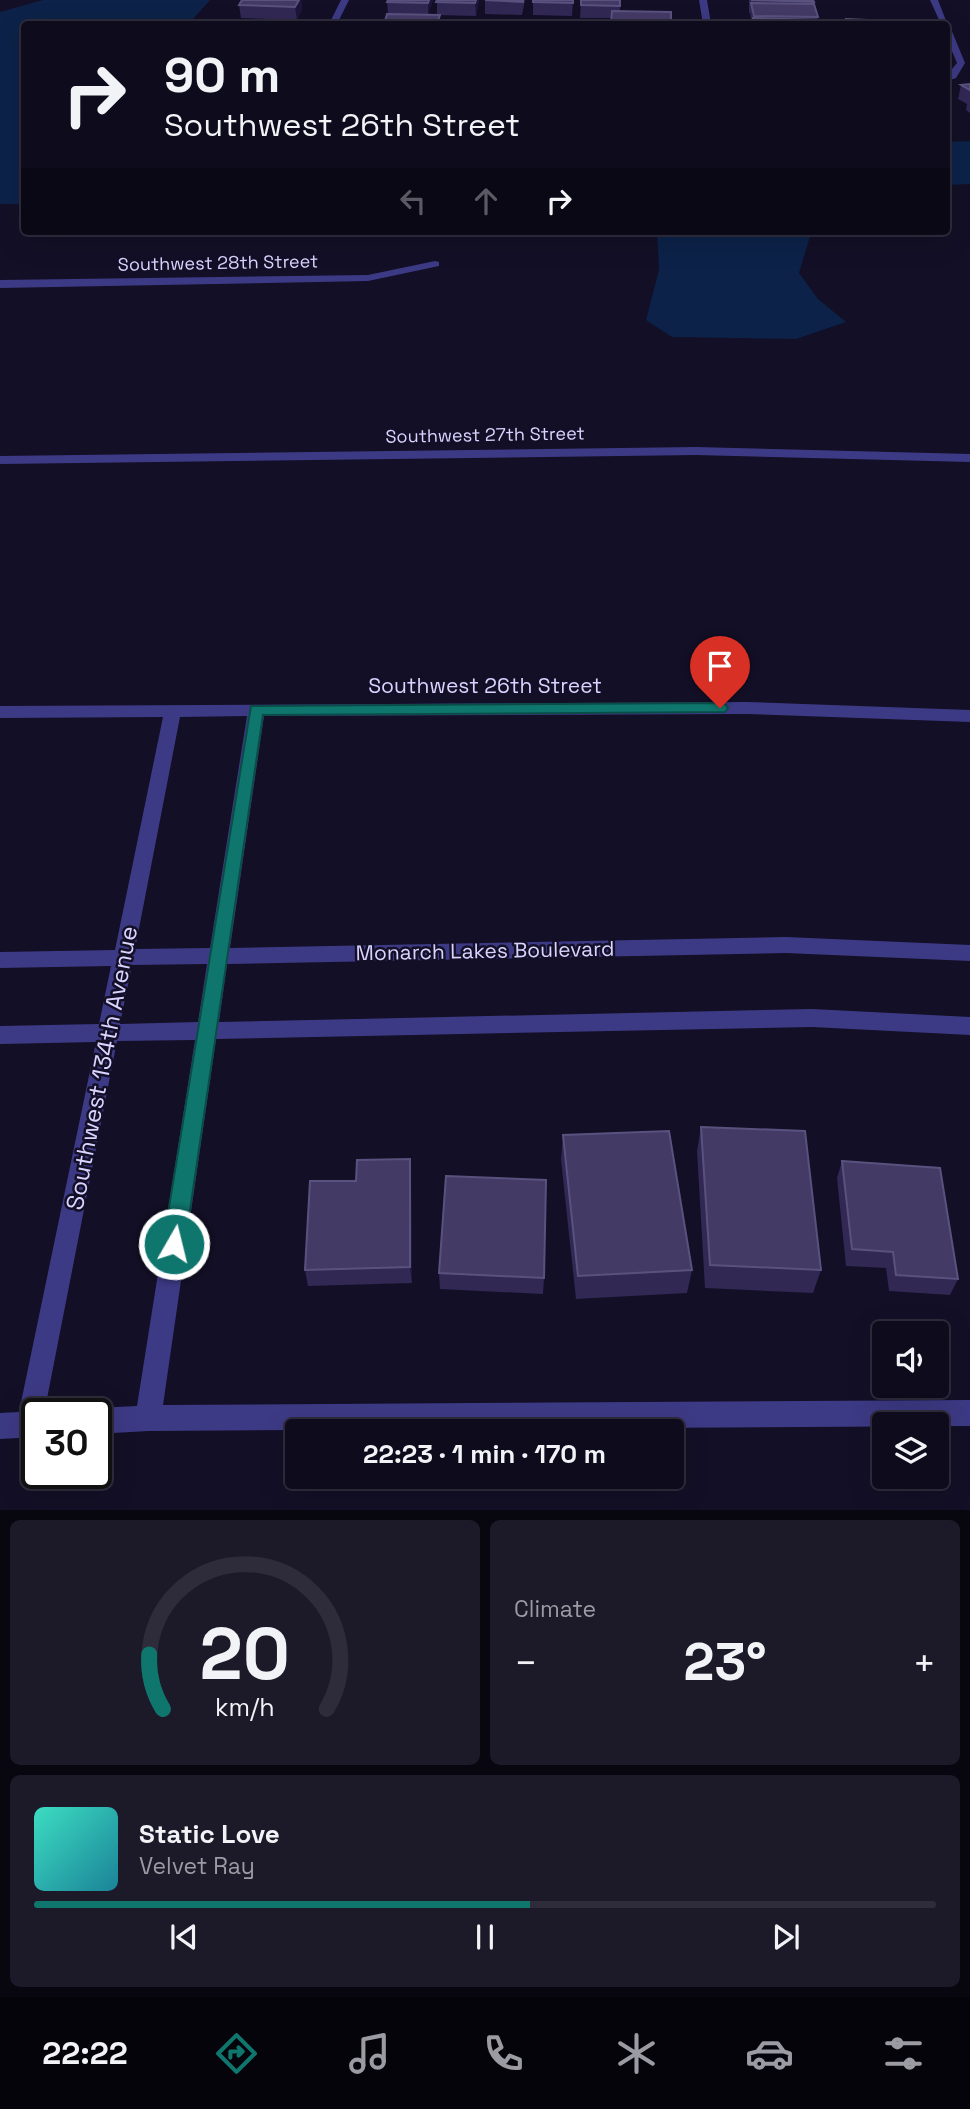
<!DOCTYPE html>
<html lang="en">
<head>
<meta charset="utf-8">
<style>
	:root { --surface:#0e0b1c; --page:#1c1929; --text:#f1f3f6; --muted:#9b9ba3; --line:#2e2b3b; --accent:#0f766e }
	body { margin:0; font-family:"Space Grotesk",sans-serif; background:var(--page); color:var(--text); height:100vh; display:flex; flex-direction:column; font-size:26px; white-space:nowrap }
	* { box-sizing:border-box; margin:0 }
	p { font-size:23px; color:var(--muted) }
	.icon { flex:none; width:38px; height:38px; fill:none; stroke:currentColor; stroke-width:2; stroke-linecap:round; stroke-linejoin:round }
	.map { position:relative; height:1510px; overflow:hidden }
	.panel { display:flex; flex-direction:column; gap:10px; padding:10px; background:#08060f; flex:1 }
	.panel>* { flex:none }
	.guide { position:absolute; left:21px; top:21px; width:929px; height:214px; border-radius:7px; box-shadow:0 7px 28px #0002,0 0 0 2px var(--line); background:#0e0b1c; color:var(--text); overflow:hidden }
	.controls { position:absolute; left:872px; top:1321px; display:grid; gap:14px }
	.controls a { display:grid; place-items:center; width:77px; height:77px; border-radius:7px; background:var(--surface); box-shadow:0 7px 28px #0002,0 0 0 2px var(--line); font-size:35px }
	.speed { position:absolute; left:21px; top:1398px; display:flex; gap:14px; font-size:35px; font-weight:700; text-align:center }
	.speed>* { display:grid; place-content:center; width:91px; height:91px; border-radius:50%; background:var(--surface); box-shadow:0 7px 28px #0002,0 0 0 2px var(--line); line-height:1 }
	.speed .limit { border:4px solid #111; border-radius:10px; background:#fff; color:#111 }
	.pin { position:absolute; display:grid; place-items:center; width:60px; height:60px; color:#fff; margin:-72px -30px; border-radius:50% 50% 50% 0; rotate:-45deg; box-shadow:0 0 7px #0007 }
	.pin .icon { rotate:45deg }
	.me { position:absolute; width:77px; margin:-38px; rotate:8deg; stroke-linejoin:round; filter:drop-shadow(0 0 5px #0008) }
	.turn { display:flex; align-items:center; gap:24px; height:147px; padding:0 28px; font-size:32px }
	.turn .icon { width:91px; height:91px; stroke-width:2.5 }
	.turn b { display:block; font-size:49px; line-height:60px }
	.lanes { display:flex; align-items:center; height:66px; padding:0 28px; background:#0003; justify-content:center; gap:35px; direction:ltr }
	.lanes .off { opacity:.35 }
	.big { font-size:52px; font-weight:700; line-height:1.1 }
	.panel .widget { flex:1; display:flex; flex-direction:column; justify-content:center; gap:10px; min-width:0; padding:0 24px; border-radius:10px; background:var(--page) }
	.panel .dial { align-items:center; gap:0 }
	.dial svg { height:182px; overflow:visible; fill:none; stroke:var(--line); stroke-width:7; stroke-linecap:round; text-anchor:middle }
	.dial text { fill:var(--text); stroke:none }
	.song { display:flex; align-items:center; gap:21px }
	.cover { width:84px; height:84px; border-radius:10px; background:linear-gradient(135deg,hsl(170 70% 55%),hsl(190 70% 35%)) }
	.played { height:7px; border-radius:4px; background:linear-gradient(90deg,var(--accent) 55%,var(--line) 55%) }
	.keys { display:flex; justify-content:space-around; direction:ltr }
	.heat { display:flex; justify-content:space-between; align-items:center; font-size:38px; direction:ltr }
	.panel .tiles { flex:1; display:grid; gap:10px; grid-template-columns:1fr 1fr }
	.widget:last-child { grid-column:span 2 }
	.trip { position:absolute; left:285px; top:1419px; width:399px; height:70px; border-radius:7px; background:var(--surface); box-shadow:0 7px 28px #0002,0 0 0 2px var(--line); font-weight:700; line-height:70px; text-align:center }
	.dock { display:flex; height:112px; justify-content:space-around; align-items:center; background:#06040b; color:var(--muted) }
	.dock .icon { width:49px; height:49px }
	.dock .active { color:var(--accent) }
	.dock b { font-size:32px; color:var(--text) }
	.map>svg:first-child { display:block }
</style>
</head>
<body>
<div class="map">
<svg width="970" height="1511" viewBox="0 0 970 1511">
	<rect width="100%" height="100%" fill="#130f26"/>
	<g fill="#0c2248">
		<polygon points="43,0 210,0 192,20 182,24 24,24 24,204 0,204 0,12"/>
		<polygon points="970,141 970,184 947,185 947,142"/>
		<polygon points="657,231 814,231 811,233 799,273 818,299 846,322 796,339 672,337 646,320 659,270"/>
	</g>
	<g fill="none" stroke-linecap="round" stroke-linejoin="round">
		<g fill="#3d3a85" fill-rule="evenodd">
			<polygon points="341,0 349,0 337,24 329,24"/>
			<polygon points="699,0 707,0 711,24 703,24"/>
			<polygon points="930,0 938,0 948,26 941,24"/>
			<polygon points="947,26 951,29 965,63 956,78 947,81 947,75 957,63 947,39"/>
			<polygon points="435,261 439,262 439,266 368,281 0,288 0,280 368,275"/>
			<polygon points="696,447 970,454 970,462 696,455 0,464 0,456"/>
			<path d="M747 702 970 710V722L747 714 264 716 230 948 786 937 970 945V961L786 953 227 964 219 1022 812 1009 970 1017V1035L812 1027 216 1039 163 1405 970 1400V1426L148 1431 96 1434V1414H86L87 1412 96 1408 137 1406 195 1040 117 1041 44 1414H37V1437L0 1439V1413L19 1412 96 1042 0 1044V1026L99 1024 111 966 0 968V952L115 950 163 717 0 718V706ZM247 716 210 948 135 949 180 717ZM207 964 198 1022 120 1024 132 965Z"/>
		</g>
	</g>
	<g fill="#312854">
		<polygon points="301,0 302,9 297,20 241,18 239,5"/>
		<polygon points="433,0 428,15 385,21 388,14 387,2"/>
		<polygon points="437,0 479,0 476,16 437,15"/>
		<polygon points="485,0 525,0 522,15 485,14"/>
		<polygon points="533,0 573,0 572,16 533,15"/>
		<polygon points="581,0 620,0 620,11 671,12 671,24 611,24 611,18 580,18"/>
		<polygon points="749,0 813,0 819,24 752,24 750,13 749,13"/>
		<polygon points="970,84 970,113 966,110 967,104 958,99 961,85"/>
		<polygon points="701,1127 821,1270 813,1293 705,1288 697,1151"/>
		<polygon points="563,1135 692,1270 687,1293 576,1299 561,1160"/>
		<polygon points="842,1161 958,1279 950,1295 889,1291 886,1268 846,1266 837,1178"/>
		<polygon points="411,1176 412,1283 308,1286 305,1270 356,1181"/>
		<polygon points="439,1273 544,1278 543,1294 440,1289"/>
	</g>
	<g fill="#1d163a">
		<polygon points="299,0 301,0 302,9 297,20 295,7"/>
		<polygon points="429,0 433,0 428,16 428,3"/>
		<polygon points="476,0 479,0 476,16 475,3"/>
		<polygon points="410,1159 411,1176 412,1283 410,1267"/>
	</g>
	<g fill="#433a66" stroke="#5a527e" stroke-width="2">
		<polygon points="242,0 299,0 295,7 239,5"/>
		<polygon points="388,0 429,0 428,3 387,2"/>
		<polygon points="437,0 476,0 475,3 436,2"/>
		<polygon points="485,0 523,0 523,2"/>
		<polygon points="533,0 573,0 573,3 533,2"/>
		<polygon points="581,0 620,0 620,6 581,5"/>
		<polygon points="751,0 813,0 814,2"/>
		<polygon points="751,3 814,4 818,17 754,16"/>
		<polygon points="612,11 671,12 671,22 649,22 649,24 611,24"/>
		<polygon points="387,14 440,15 437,24 371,24 372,21 385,21"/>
		<polygon points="753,18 818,20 819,24 754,24"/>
		<polygon points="846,19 912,22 912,24 847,24"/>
		<polygon points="198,23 238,24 197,24"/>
		<polygon points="970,84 970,90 961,85"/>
		<polygon points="701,1127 805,1131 821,1270 710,1265"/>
		<polygon points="669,1131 692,1270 578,1276 563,1135"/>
		<polygon points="410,1159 410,1267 305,1270 310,1181 356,1181 357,1160"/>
		<polygon points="842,1161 940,1168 958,1279 896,1275 893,1252 852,1249"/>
		<polygon points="446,1176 546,1180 544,1278 439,1273"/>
	</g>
	<polygon fill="#0f766e" stroke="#0a4d48" stroke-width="2" points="720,703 725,704 728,708 725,712 263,715 185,1244 182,1251 174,1254 166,1251 163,1244 251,706"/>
	<g text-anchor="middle" stroke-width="5" stroke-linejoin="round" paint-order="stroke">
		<g font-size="18" fill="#d9d4ff" stroke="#130f26">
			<text transform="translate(218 263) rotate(-1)" y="6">Southwest 28th Street</text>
			<text transform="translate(485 435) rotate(-1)" y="6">Southwest 27th Street</text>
		</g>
		<g font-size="21" fill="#d9d4ff" stroke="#130f26">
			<text x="485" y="693">Southwest 26th Street</text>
			<text transform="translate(485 951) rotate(-1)" y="7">Monarch Lakes Boulevard</text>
		</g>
		<g font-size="24" fill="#d9d4ff" stroke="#130f26">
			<text transform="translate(102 1068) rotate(-79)" y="8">Southwest 134th Avenue</text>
		</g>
	</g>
</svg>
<div class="controls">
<a><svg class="icon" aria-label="sound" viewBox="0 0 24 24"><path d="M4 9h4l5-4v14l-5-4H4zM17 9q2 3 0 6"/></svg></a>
<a><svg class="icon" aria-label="layers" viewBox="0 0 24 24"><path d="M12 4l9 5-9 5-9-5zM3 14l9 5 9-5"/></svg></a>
</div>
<div class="speed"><div class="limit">30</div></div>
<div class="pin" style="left:720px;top:708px;background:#d93025"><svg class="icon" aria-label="arrive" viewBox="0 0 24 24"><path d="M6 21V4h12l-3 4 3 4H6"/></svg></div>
<svg class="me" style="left:174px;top:1244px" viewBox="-20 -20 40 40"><circle r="17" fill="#0f766e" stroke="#fff" stroke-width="3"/><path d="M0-11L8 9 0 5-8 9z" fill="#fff"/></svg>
<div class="trip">22:23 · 1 min · 170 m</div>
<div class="guide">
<div class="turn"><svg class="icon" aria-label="right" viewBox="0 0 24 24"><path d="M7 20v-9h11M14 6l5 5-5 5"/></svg><div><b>90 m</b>Southwest 26th Street</div></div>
<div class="lanes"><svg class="icon off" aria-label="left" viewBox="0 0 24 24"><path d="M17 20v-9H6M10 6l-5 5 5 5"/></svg><svg class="icon off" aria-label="ahead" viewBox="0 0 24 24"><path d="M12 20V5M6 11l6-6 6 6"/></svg><svg class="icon" aria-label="right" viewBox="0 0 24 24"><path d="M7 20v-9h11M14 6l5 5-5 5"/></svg></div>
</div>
</div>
<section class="panel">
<div class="tiles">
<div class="widget dial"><svg viewBox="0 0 100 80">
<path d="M14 69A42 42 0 1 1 86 69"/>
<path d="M14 69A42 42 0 0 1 8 45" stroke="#0f766e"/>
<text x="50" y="56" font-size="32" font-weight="700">20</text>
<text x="50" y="72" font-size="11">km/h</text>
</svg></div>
<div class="widget"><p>Climate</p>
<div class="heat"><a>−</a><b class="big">23°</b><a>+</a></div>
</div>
<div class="widget">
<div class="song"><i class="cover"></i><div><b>Static Love</b><p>Velvet Ray</p></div></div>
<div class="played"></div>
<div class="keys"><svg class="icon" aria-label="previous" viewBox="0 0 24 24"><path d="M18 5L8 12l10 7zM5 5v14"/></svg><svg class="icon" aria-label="pause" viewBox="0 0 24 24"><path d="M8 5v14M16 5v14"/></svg><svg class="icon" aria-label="next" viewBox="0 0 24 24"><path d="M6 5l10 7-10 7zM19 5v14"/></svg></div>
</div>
</div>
</section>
<nav class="dock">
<b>22:22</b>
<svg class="icon active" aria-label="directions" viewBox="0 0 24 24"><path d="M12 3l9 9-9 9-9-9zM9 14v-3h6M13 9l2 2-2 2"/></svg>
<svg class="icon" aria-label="music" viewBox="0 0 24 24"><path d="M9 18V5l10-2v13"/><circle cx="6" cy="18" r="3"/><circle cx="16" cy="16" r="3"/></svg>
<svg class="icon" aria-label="phone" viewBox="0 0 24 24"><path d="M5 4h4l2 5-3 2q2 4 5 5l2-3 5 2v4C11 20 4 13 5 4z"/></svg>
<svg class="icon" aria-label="climate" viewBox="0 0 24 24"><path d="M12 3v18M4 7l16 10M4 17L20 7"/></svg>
<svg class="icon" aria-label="car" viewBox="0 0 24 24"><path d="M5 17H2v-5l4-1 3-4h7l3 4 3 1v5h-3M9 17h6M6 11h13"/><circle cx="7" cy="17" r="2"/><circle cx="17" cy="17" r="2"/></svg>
<svg class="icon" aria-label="filters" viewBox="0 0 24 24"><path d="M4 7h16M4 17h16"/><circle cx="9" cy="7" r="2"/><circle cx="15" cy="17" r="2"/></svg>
</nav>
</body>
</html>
